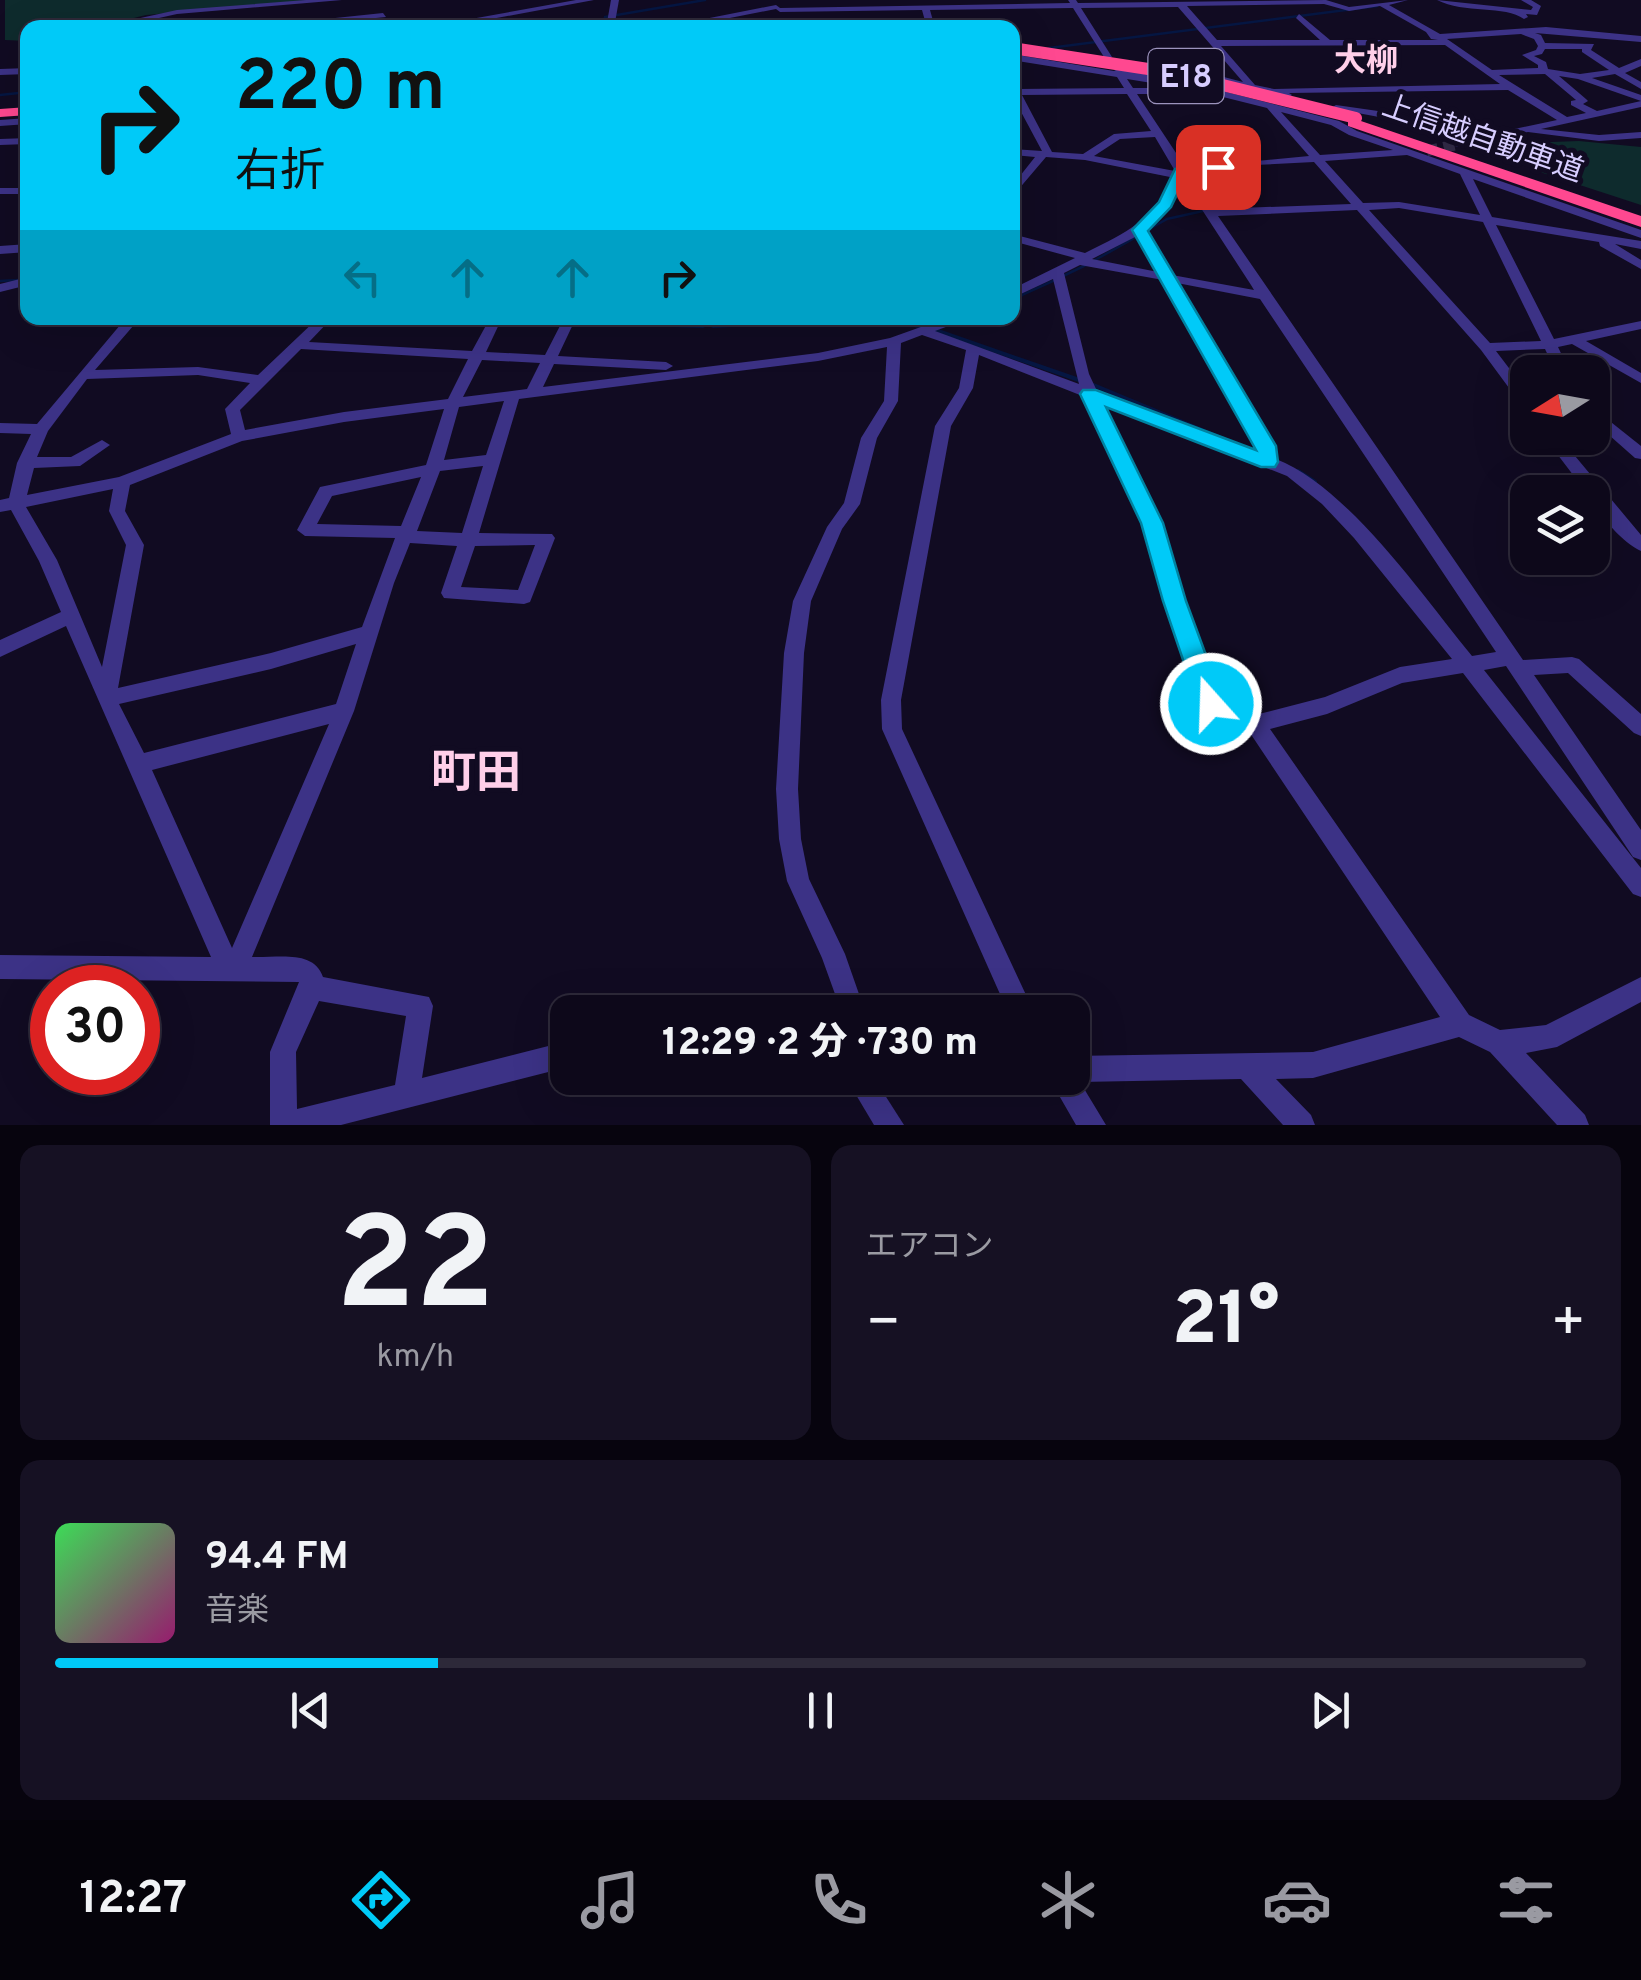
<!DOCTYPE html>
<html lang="ja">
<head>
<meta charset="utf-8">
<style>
	:root { --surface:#0d081a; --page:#161123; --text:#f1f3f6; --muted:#9a9aa2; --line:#2d2939; --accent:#00caf8 }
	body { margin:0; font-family:Overpass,"Noto Sans JP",sans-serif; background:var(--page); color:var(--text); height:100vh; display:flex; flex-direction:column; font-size:38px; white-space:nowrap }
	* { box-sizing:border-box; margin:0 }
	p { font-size:32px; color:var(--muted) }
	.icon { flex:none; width:55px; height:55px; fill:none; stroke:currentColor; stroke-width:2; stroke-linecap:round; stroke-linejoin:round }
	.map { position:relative; height:1125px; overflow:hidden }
	.details { display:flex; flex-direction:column; gap:20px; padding:20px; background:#07040e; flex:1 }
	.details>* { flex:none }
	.hud { position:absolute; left:20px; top:20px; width:1000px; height:305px; border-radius:20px; box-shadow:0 10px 40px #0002,0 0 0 2px var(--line); background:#00caf8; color:#111; overflow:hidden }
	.needle { width:65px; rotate:259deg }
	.tools { position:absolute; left:1510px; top:355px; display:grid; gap:20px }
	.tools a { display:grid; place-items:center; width:100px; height:100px; border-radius:20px; background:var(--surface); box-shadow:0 10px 40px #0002,0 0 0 2px var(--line); font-size:50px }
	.speed { position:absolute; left:30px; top:965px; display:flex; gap:20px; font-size:50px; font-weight:700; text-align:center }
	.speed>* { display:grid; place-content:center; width:130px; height:130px; border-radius:50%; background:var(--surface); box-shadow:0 10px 40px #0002,0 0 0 2px var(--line); line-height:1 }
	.speed .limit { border:15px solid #d22; background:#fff; color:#111 }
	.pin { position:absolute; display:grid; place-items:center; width:85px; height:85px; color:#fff; margin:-42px; border-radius:20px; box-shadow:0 5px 15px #0006 }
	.me { position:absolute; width:110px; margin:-55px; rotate:340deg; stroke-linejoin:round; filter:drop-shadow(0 0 8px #0008) }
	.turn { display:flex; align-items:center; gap:35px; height:210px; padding:0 50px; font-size:45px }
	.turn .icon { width:130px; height:130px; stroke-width:2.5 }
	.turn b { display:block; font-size:70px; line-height:85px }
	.lanes { display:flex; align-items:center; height:95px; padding:0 50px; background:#0003; justify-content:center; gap:50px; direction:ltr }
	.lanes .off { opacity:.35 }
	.big { font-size:75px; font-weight:800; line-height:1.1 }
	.details .tile { flex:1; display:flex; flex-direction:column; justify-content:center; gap:15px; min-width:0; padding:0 35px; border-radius:20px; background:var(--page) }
	.details .dial { align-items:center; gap:0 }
	.dial b { font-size:130px; line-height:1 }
	.song { display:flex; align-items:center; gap:30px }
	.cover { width:120px; height:120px; border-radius:15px; background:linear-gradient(135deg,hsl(130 70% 55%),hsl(320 70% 35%)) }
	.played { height:10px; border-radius:5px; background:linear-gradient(90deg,var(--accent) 25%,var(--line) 25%) }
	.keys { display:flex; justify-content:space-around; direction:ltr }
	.heat { display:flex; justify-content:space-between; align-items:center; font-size:55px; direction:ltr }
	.details .tiles { flex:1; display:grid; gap:20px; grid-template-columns:1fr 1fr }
	.tile:last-child { grid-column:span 2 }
	.trip { position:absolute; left:550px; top:995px; width:540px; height:100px; border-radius:20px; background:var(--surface); box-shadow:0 10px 40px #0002,0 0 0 2px var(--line); font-weight:800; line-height:100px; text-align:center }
	.tab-bar { display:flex; height:160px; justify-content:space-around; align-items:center; background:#05030a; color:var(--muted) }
	.tab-bar .icon { width:70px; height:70px }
	.tab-bar .on { color:var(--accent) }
	.tab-bar b { font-size:45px; color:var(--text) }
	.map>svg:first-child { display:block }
</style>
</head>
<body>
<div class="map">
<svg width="1641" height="1125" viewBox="0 0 1641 1125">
	<rect width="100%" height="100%" fill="#110b22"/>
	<g fill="#0e2b2d">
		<polygon points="5,0 320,0 146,15 97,27 28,28 27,41 5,40"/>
		<polygon points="1579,141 1641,147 1641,205 1543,173 1493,144"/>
	</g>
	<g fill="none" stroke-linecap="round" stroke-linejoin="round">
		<g stroke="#051642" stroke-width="2.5">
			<polyline points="603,28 605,17 705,0"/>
			<polyline points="1049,48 1377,6"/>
			<polyline points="0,95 28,92"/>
			<polyline points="1144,232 1167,219 1203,211"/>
			<polyline points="1095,260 1138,236"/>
			<polyline points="1063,276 1086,265"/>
			<polyline points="0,281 18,280"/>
			<polyline points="1015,298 1055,280"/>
		</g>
		<g stroke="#051642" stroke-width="4">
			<polyline points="1012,299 1021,295"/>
			<polyline points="545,318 564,320"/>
			<polyline points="883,318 923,327"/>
			<polyline points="575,322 703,326"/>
			<polyline points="713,326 875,318"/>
			<polyline points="935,330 1082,381"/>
			<polyline points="1091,384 1248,449"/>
			<polyline points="1298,471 1315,482"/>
		</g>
		<polyline stroke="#2f2843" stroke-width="11" stroke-dasharray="11 6" stroke-linecap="butt" points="1427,151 1459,144"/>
		<g fill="#3c3286" fill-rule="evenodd">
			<polygon points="306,0 342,0 177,14 114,28 95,28 177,10"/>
			<polygon points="576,0 594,0 443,28 421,28"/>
			<polygon points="611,0 619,0 614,28 606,28"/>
			<path d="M1068 0H1076L1078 3 1326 0 1349 7 1408 0 1389 5 1440 34 1546 27 1641 36V42L1535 33 1541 35 1545 43 1594 44 1591 50 1619 68 1641 59V66L1625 73 1641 82V89L1615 74 1592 78 1641 95V101L1578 79 1559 76 1586 99 1588 101 1583 104 1597 111 1641 101V107L1541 129 1599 135 1641 132V138L1599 141 1528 132 1459 147 1455 146V142L1379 117 1331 108 1336 105 1385 112 1467 139 1557 120 1508 90 1289 93 1292 95 1287 98 1217 81 1215 79 1220 76 1243 82 1178 7 1081 8 1112 57 1108 60 1104 57 1073 8 930 10 935 28H927L922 10 780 12 776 9 679 28H659L776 5 780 8 1070 3ZM1324 4 1349 11 1380 6 1426 32 1431 39 1438 40H1330L1299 14 1296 18 1320 40H1217L1187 6ZM1521 34 1534 39 1538 46 1536 50 1522 55 1538 65V68L1492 70 1447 39ZM1445 45 1500 84 1274 89 1255 85 1221 46ZM1545 49H1582V52L1609 70 1580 74 1548 69 1546 62 1534 56 1542 54ZM1545 74 1576 100 1571 101V105L1586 113 1567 117 1499 75Z"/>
			<path d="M1437 0 1531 10 1533 7 1521 0H1531L1541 6 1537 15 1526 14 1528 17 1524 19C1505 5 1464 14 1437 0Z"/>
			<polygon points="383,13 386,17 276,28 240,28"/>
			<path d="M1012 54 1114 71 1118 69 1195 84 1339 121 1357 131 1641 230V238L1473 179 1492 217 1641 241V249L1615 244 1641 260V269L1600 246 1599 242 1496 225 1554 339 1641 321V329L1586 341 1641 373V383L1572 344 1558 347 1570 372H1556L1545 349 1496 351 1528 393V409L1523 407 1481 350 1357 210 1218 216 1523 660 1572 657 1579 659 1641 714V736L1634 733 1568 673 1534 675 1641 830V860L1633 857 1506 666 1484 670 1641 868V897L1633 894 1463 673 1402 683 1327 714 1270 729 1469 1015 1500 1030 1546 1025 1641 977V1002L1557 1047 1526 1053 1585 1115 1589 1125H1557L1490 1052 1459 1037 1313 1078 1276 1079 1311 1115 1315 1125H1283L1241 1079 1080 1082 1106 1125H1076L1049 1078H1072V1056L1313 1052 1440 1017 1248 730 1240 721 1204 710 1165 601 1144 523 1085 397 979 355 973 388 951 426 901 700 902 729 1034 1012H1008L882 729 881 700 935 426 959 388 966 350 922 335 901 343 898 401 877 438 860 504 842 529 811 601 804 653 798 789 801 839 809 879 845 954 859 994 860 1012H835V994L822 958 787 881 779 839 776 789 784 653 793 601 827 527 844 503 861 438 884 401 887 347 818 361 519 399 479 533 552 534 555 538 530 602 524 604 444 598 441 593 457 546 410 543 394 583 354 711 252 957C277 958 314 949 323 977L429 997 433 1006 422 1078 568 1041V1067L341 1125H270V1052L299 982 0 979V955L211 957 66 626 0 657V640L61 612 39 561 11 510 0 512V500L9 498 17 463 31 434 0 433V423L37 424 126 318H140L95 370 198 367 258 375 318 318H332L309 342 472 351 490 318H502L486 352 545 355 564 318H576L558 356 666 362 673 366 666 370 554 364 543 387 818 353 890 338 946 318H963L962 321 935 331 1079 384 1053 279 1012 298V289L1075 258 1012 241V234L1085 253C1129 231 1150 222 1175 178L1085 160 1046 157 1012 197V186L1035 157 1012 155V149L1042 151 1012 95V89L1124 88 1117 77 1012 60ZM1127 79 1195 90 1267 108 1309 156 1186 168 1137 94H1175L1180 91 1175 88H1133ZM1127 94 1151 131 1114 134 1083 154 1052 152 1022 95ZM1281 112 1331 125 1349 135 1393 150 1320 155ZM1155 137 1175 171 1094 156 1120 139ZM1407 155 1460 174 1480 215 1399 202 1363 203 1325 161ZM1314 162 1351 204 1213 209 1190 174 1255 165ZM1184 182 1251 285 1254 290 1172 275 1146 230 1170 206ZM1399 208 1483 222 1541 341 1490 343 1369 210ZM1137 236 1158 272 1092 259ZM1080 265 1163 280 1258 446 1259 453 1097 391 1089 374 1064 273ZM1177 283 1260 299 1496 652 1472 656C1422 595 1348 487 1276 459L1274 446ZM301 349 468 359 448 399 344 412 245 430 240 410ZM482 360 540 363 527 389 463 397ZM198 375 250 383 225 409 231 434 119 477 27 495 34 468 80 466 110 445 102 440 71 457H37L48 431 87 379ZM504 401 486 455 444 460 459 407ZM1103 404 1287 476 1322 504 1354 538 1452 659 1400 667 1325 697 1259 714 1254 708 1219 698 1183 601 1160 523ZM444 409 426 465 320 487 297 530 305 536 395 538 362 627 271 653 118 688 144 545 125 511 130 485 242 441 344 422ZM483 466 462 533 417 531 440 471ZM421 477 401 526 317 524 332 496ZM113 489 109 511 126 545 102 667 57 560 26 507ZM535 545 518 590 461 587 475 546ZM356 644 336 704 144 753 119 704 271 669ZM329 724 232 948 152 770ZM319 1001 406 1016 395 1085 297 1109 296 1052Z"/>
			<polygon points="28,68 28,74 0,75 0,69"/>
			<polygon points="28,118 28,124 0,126 0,120"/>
			<polygon points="28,138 28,144 0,145 0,139"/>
			<rect x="0" y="188" width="28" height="6"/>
			<polygon points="28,244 28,252 0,254 0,246"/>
			<polygon points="28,277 28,285 0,292 0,284"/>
			<polygon points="1592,407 1641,446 1641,459 1635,458 1592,420"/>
			<path d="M1545 438H1560L1641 535V551C1624 544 1593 511 1592 492H1586Z"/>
			<polygon points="846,1078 874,1078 904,1125 874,1125"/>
		</g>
		<g fill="#ff4890" fill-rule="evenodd">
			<polygon points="28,107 28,115 0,117 0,109"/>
			<polygon points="1348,120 1358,120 1641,216 1641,227 1348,126"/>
		</g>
		<polyline stroke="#ff4890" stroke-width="12" points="1012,48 1174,73 1356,118"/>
	</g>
	<polygon fill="#00caf8" stroke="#0083a1" stroke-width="2.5" points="1218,163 1222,164 1222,170 1186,176 1171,207 1148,231 1276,446 1278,462 1275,467 1261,467 1106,407 1163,523 1186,601 1224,704 1220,711 1211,715 1202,711 1198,704 1163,601 1141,523 1080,394 1083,390 1096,390 1256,450 1132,230 1159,202 1175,169"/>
	<g text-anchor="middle" stroke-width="10" stroke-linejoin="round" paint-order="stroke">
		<g font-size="30" fill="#d7cdff" stroke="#110b22">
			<text transform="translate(1483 138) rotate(19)" y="10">上信越自動車道</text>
		</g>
		<g font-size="32" font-weight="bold" fill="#ffcfe9" stroke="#110b22">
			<text x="1366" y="71">大柳</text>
		</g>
		<rect fill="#110b22" stroke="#9c93bd" stroke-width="2.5" x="1148.5" y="49" width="75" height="54" rx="8"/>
		<g font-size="32" font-weight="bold" fill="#d7cdff">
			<text x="1186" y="87">E18</text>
		</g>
		<g font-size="45" font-weight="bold" fill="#ffcfe9" stroke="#110b22">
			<text x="476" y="787">町田</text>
		</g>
	</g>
</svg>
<div class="tools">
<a><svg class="needle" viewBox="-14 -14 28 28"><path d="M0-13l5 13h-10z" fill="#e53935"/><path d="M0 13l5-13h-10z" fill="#9a9aa2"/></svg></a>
<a><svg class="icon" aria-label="layers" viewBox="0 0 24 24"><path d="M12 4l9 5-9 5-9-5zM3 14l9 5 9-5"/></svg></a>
</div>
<div class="speed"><div class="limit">30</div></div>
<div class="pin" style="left:1218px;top:167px;background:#d93025"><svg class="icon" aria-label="arrive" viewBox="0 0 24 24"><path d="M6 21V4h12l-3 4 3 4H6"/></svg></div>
<svg class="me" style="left:1211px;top:704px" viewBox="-20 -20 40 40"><circle r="17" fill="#00caf8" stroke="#fff" stroke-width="3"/><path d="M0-11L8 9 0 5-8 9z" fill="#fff"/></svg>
<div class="trip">12:29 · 2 分 · 730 m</div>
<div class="hud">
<div class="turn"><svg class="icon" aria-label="right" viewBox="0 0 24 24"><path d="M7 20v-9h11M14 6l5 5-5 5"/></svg><div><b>220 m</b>右折</div></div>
<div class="lanes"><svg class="icon off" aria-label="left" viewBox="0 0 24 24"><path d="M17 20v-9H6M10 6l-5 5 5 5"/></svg><svg class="icon off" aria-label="ahead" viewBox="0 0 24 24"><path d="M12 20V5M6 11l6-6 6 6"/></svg><svg class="icon off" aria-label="ahead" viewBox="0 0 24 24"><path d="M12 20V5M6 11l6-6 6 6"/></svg><svg class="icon" aria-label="right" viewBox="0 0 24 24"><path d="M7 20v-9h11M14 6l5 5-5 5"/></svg></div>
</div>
</div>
<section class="details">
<div class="tiles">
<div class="tile dial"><b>22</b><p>km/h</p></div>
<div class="tile"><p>エアコン</p>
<div class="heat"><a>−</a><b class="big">21°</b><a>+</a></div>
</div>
<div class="tile">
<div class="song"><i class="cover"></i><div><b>94.4 FM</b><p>音楽</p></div></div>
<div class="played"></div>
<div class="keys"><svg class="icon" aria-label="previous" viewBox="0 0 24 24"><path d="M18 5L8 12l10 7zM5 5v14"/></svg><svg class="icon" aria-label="pause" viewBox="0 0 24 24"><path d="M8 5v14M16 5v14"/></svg><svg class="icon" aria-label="next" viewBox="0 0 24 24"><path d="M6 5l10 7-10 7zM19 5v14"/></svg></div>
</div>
</div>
</section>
<nav class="tab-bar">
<b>12:27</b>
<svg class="icon on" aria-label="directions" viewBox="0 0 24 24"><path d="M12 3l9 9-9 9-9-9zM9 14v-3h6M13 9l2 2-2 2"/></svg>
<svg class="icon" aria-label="music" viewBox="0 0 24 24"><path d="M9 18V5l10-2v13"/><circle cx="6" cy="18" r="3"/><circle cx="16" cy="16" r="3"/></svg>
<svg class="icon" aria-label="phone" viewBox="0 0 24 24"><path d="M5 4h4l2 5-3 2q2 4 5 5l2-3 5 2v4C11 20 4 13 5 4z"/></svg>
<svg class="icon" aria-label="climate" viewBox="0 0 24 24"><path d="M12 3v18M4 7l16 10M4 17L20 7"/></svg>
<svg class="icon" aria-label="car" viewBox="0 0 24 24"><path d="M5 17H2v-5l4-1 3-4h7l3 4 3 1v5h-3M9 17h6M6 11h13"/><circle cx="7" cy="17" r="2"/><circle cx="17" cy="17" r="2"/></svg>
<svg class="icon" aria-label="filters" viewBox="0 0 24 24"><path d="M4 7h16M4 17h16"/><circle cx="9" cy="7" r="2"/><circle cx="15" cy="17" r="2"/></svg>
</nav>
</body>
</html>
